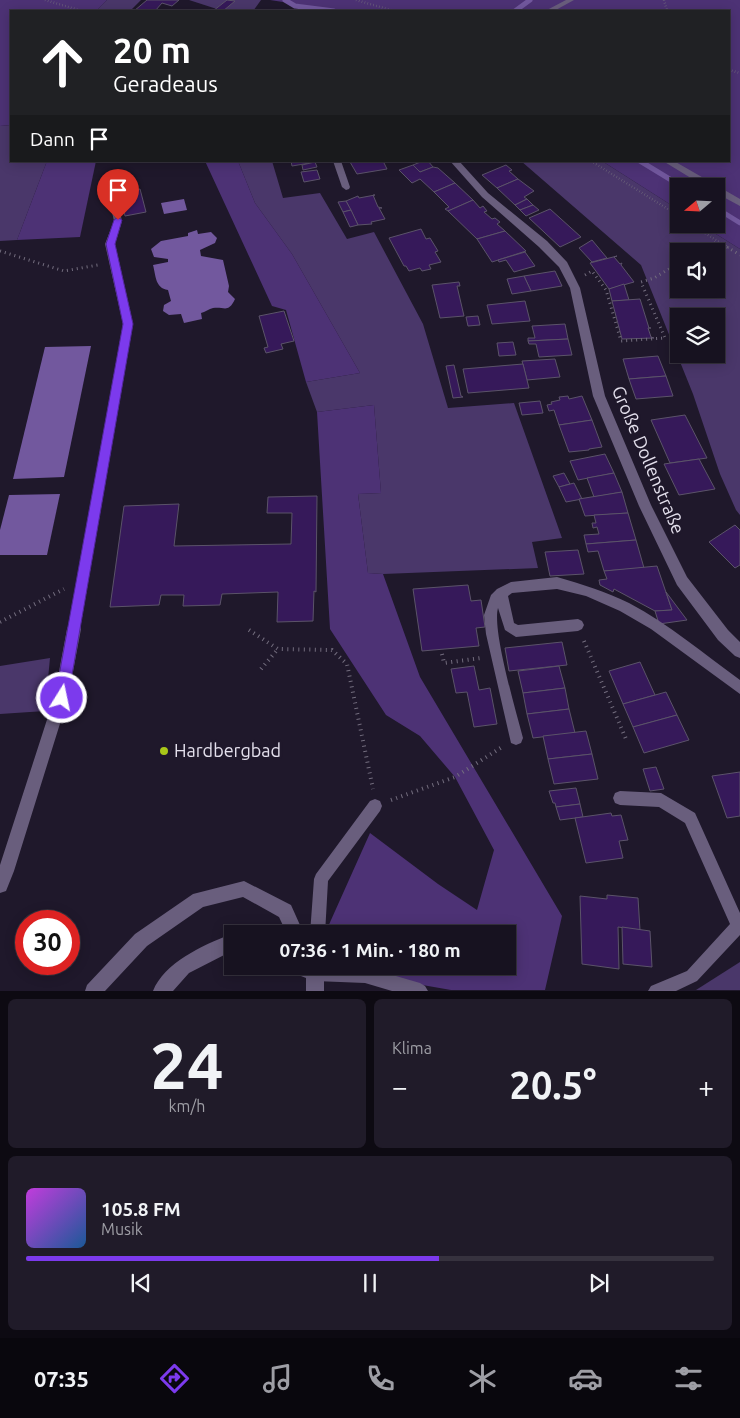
<!DOCTYPE html>
<html lang="de">
<head>
<meta charset="utf-8">
<style>
	:root { --surface:#171220; --page:#201b29; --text:#f1f3f6; --muted:#9e9ea5; --line:#36323e; --accent:#7c3aed }
	body { margin:0; font-family:Ubuntu,sans-serif; background:var(--page); color:var(--text); height:100vh; display:flex; flex-direction:column; font-size:19px; white-space:nowrap }
	* { box-sizing:border-box; margin:0 }
	p { font-size:16px; color:var(--muted) }
	.icon { flex:none; width:28px; height:28px; fill:none; stroke:currentColor; stroke-width:2; stroke-linecap:round; stroke-linejoin:round }
	.map { position:relative; height:991px; overflow:hidden }
	.details { display:flex; flex-direction:column; gap:8px; padding:8px; background:#0d0a12; flex:1 }
	.details>* { flex:none }
	.top-card { position:absolute; left:10px; top:10px; width:720px; height:152px; border-radius:0px; box-shadow:0 2px 12px #0003,0 0 0 1px var(--line); background:#202124; color:#fff; overflow:hidden }
	.needle { width:32px; rotate:251deg }
	.buttons { position:absolute; left:670px; top:178px; display:grid; gap:10px }
	.buttons a { display:grid; place-items:center; width:55px; height:55px; border-radius:0px; background:var(--surface); box-shadow:0 2px 12px #0003,0 0 0 1px var(--line); font-size:25px }
	.speed { position:absolute; left:15px; top:910px; display:flex; gap:10px; font-size:25px; font-weight:700; text-align:center }
	.speed>* { display:grid; place-content:center; width:65px; height:65px; border-radius:50%; background:var(--surface); box-shadow:0 2px 12px #0003,0 0 0 1px var(--line); line-height:1 }
	.speed .limit { border:8px solid #d22; background:#fff; color:#111 }
	.pin { position:absolute; display:grid; place-items:center; width:42px; height:42px; color:#fff; margin:-51px -21px; border-radius:50% 50% 50% 0; rotate:-45deg; box-shadow:0 0 5px #0007 }
	.pin .icon { rotate:45deg }
	.me { position:absolute; width:55px; margin:-28px; rotate:10deg; stroke-linejoin:round; filter:drop-shadow(0 0 4px #0008) }
	.turn { display:flex; align-items:center; gap:18px; height:105px; padding:0 20px; font-size:22px }
	.turn .icon { width:65px; height:65px; stroke-width:2.5 }
	.turn b { display:block; font-size:35px; line-height:42px }
	.then { display:flex; align-items:center; height:48px; padding:0 20px; background:#0003; gap:10px; font-size:19px }
	.big { font-size:38px; font-weight:700; line-height:1.1 }
	.details .tile { flex:1; display:flex; flex-direction:column; justify-content:center; gap:8px; min-width:0; padding:0 18px; border-radius:8px; background:var(--page) }
	.details .dial { align-items:center; gap:0 }
	.dial b { font-size:65px; line-height:1 }
	.song { display:flex; align-items:center; gap:15px }
	.cover { width:60px; height:60px; border-radius:8px; background:linear-gradient(135deg,hsl(290 70% 55%),hsl(210 70% 35%)) }
	.played { height:5px; border-radius:2px; background:linear-gradient(90deg,var(--accent) 60%,var(--line) 60%) }
	.keys { display:flex; justify-content:space-around; direction:ltr }
	.heat { display:flex; justify-content:space-between; align-items:center; font-size:28px; direction:ltr }
	.details .tiles { flex:1; display:grid; gap:8px; grid-template-columns:1fr 1fr }
	.tile:last-child { grid-column:span 2 }
	.trip { position:absolute; left:224px; top:925px; width:292px; height:50px; border-radius:0px; background:var(--surface); box-shadow:0 2px 12px #0003,0 0 0 1px var(--line); font-weight:700; line-height:50px; text-align:center }
	.menu { display:flex; height:80px; justify-content:space-around; align-items:center; background:#09070d; color:var(--muted) }
	.menu .icon { width:35px; height:35px }
	.menu .active { color:var(--accent) }
	.menu b { font-size:22px; color:var(--text) }
	.map>svg:first-child { display:block }
</style>
</head>
<body>
<div class="map">
<svg width="740" height="991" viewBox="0 0 740 991">
	<rect width="100%" height="100%" fill="#1f182b"/>
	<g fill="#4a376a" fill-rule="evenodd">
		<polygon points="107,0 141,0 130,11 96,11"/>
		<polygon points="189,0 261,0 253,11 223,11"/>
		<polygon points="11,125 11,161 47,161 17,240 0,241 0,126"/>
		<polygon points="238,161 272,161 283,198 320,193 347,239 374,232 423,324 448,408 514,403 562,538 532,542 538,568 383,574 368,573 358,494 381,493 374,405 317,412 306,382 360,373 292,254 255,203"/>
		<path d="M521 161H602L679 210V224H700L740 249V515L736 510 720 474 693 394 641 265ZM679 251H716V289H679ZM679 316H716V354H679Z"/>
		<polygon points="50,658 45,711 0,714 0,666"/>
		<polygon points="740,962 740,990 696,990"/>
	</g>
	<g fill="#4d3275">
		<polygon points="0,0 107,0 96,11 11,11 11,125 0,126"/>
		<polygon points="270,0 740,0 740,249 700,224 716,224 716,186 679,186 679,210 602,161 729,161 729,11 341,11"/>
		<polygon points="47,161 96,161 80,237 17,240"/>
		<polygon points="205,161 238,161 255,203 292,254 360,373 306,382 286,310 272,306"/>
		<polygon points="374,405 381,493 358,494 368,573 383,574 420,677 562,916 545,990 451,990 365,975 358,966 508,966 508,934 331,934 327,929 370,833 438,884 477,910 494,850 455,777 420,736 386,715 330,629 317,412"/>
	</g>
	<g fill="#72589e">
		<polygon points="184,199 187,210 164,214 161,203"/>
		<path d="M197 230 198 234 211 232 217 238 215 243 200 250 201 256 223 260 229 286 228 292 235 299C228 314 224 306 213 308 209 309 205 312 201 313L202 319 184 323 181 314 169 315 163 311 164 305 171 301 168 290C155 288 156 276 153 265L168 262V259L154 257 151 249 161 241 188 236V233Z"/>
		<polygon points="91,346 64,477 13,479 45,347"/>
		<polygon points="60,494 47,555 0,555 0,530 9,495"/>
	</g>
	<g fill="none" stroke-linecap="round" stroke-linejoin="round">
		<g stroke="#72589e" stroke-width="5">
			<polyline points="285,0 295,6 334,11"/>
			<polyline points="515,11 530,0"/>
			<polyline points="640,161 681,186"/>
			<polyline points="716,208 740,223"/>
		</g>
	</g>
	<g fill="#36195a" stroke="#5b5369">
		<polygon points="147,0 179,0 172,6 162,3 155,11 134,11"/>
		<polygon points="227,0 235,1 223,11 213,11"/>
		<polygon points="291,161 316,161 316,162 292,166"/>
		<polygon points="383,161 387,169 357,174 350,162"/>
		<polygon points="423,161 428,161 433,167 420,172 413,165"/>
		<polygon points="315,162 317,167 303,170 302,165"/>
		<polygon points="413,165 420,172 433,167 438,168 455,183 434,192 420,179 412,183 399,170"/>
		<polygon points="506,165 512,170 509,171 518,179 497,188 482,175"/>
		<polygon points="317,170 320,179 304,182 301,172"/>
		<polygon points="518,179 534,191 524,197 527,199 515,205 497,188"/>
		<polygon points="455,183 473,200 448,211 445,209 449,207 434,192"/>
		<polygon points="140,189 146,212 125,216 120,193"/>
		<polygon points="373,195 378,207 382,208 379,208 385,219 371,222 372,224 358,225 346,201 358,196 359,198 375,195"/>
		<polygon points="527,199 533,205 520,210 515,205"/>
		<polygon points="473,200 480,208 483,206 487,211 484,212 492,219 495,218 500,222 497,224 505,231 477,239 448,211"/>
		<polygon points="346,201 351,210 343,212 338,202"/>
		<polygon points="533,205 539,210 526,216 520,210"/>
		<polygon points="550,209 581,237 560,247 529,218"/>
		<polygon points="351,210 358,225 350,227 343,212"/>
		<polygon points="421,229 426,239 430,238 438,251 435,252 441,262 429,265 431,269 422,271 420,268 409,271 406,266 404,266 389,238"/>
		<polygon points="505,231 526,251 492,262 477,239"/>
		<polygon points="592,240 607,258 592,262 579,248"/>
		<polygon points="525,252 535,266 514,272 506,260 499,262 498,260"/>
		<polygon points="617,256 614,257 620,264 622,263 621,265 634,282 609,289 590,263"/>
		<polygon points="555,271 562,286 531,291 524,276"/>
		<polygon points="524,276 531,291 512,294 507,279"/>
		<polygon points="459,282 460,286 457,286 464,316 440,318 432,285"/>
		<polygon points="624,284 629,300 612,301 609,289"/>
		<polygon points="640,299 649,328 651,328 648,328 651,337 654,338 622,339 612,301"/>
		<polygon points="525,301 530,321 492,324 487,305"/>
		<polygon points="284,311 294,341 281,344 283,349 266,353 264,348 268,347 259,316"/>
		<polygon points="478,316 480,325 468,326 466,317"/>
		<polygon points="565,324 568,339 528,341 528,338 535,338 532,326"/>
		<polygon points="568,339 572,355 539,357 536,344 529,344 528,341"/>
		<polygon points="513,342 516,355 499,356 497,343"/>
		<polygon points="658,356 666,376 629,379 623,359"/>
		<polygon points="555,359 560,377 527,380 522,361"/>
		<polygon points="523,364 529,388 468,393 463,369"/>
		<polygon points="454,365 461,396 463,397 453,398 446,366"/>
		<polygon points="666,376 673,396 636,399 629,379"/>
		<polygon points="568,396 569,399 582,396 592,420 559,425 554,410 549,411 547,405 552,404 551,402 560,400 559,397"/>
		<polygon points="540,401 543,413 522,415 519,403"/>
		<polygon points="685,415 707,458 670,463 651,420"/>
		<polygon points="592,420 602,447 589,449 589,450 569,452 559,425"/>
		<polygon points="605,454 614,473 578,480 570,461"/>
		<polygon points="699,459 715,489 679,495 664,464"/>
		<polygon points="564,473 570,484 559,487 553,476"/>
		<polygon points="614,473 622,492 594,497 587,478"/>
		<polygon points="574,483 582,499 566,502 559,487"/>
		<polygon points="622,492 628,513 585,516 579,499"/>
		<polygon points="317,496 316,592 314,591 313,621 277,622 278,592 222,594 220,605 183,606 184,595 161,595 159,605 110,607 124,506 179,504 174,546 291,544 292,513 267,513 268,497"/>
		<polygon points="628,513 636,540 586,544 584,535 599,534 597,527 593,528 592,523 596,523 594,515"/>
		<polygon points="735,525 740,530 740,565 735,568 709,542"/>
		<polygon points="636,540 644,568 604,571 598,551 588,552 586,544"/>
		<polygon points="578,550 584,574 550,576 545,552"/>
		<polygon points="657,566 672,610 655,611 614,589 613,592 600,585 599,580 607,579 604,571"/>
		<polygon points="468,585 471,601 481,600 485,627 476,628 479,646 422,651 413,589"/>
		<polygon points="666,592 687,620 659,624 655,611 672,610"/>
		<polygon points="562,642 567,665 509,671 505,648"/>
		<polygon points="640,662 655,695 623,704 609,671"/>
		<polygon points="474,666 479,690 490,688 497,724 474,727 467,692 456,693 451,669"/>
		<polygon points="559,666 565,688 523,693 518,671"/>
		<polygon points="565,688 569,709 527,714 523,693"/>
		<polygon points="666,692 677,715 633,727 623,704"/>
		<polygon points="569,709 575,733 533,738 527,714"/>
		<polygon points="677,715 689,740 644,753 633,727"/>
		<polygon points="586,731 592,754 548,759 543,736"/>
		<polygon points="592,754 598,779 554,784 548,759"/>
		<polygon points="656,767 664,789 650,791 643,769"/>
		<polygon points="740,772 740,816 727,818 712,776"/>
		<polygon points="576,788 580,804 556,807 555,803 553,803 549,791"/>
		<polygon points="580,804 583,817 560,820 556,807"/>
		<polygon points="611,813 612,816 621,815 628,840 619,841 623,858 586,863 575,818"/>
		<polygon points="607,895 638,898 640,930 618,927 619,969 582,964 580,896 607,899"/>
		<polygon points="622,927 650,931 652,967 623,964"/>
	</g>
	<g fill="none" stroke-linecap="round" stroke-linejoin="round">
		<g stroke="#736d7e" stroke-width="2.5" stroke-dasharray="0.5 2.5" stroke-linecap="butt">
			<polyline points="45,0 82,11"/>
			<polyline points="356,0 394,11"/>
			<polyline points="664,0 667,11"/>
			<polyline points="729,70 740,73"/>
			<polyline points="591,161 679,216"/>
			<polyline points="690,224 729,248"/>
			<polyline points="704,248 717,241"/>
		</g>
		<g stroke="#736d7e" stroke-width="3" stroke-dasharray="1 4" stroke-linecap="butt">
			<polyline points="727,247 740,255"/>
			<polyline points="0,251 64,271 98,265"/>
			<polyline points="699,251 707,247"/>
			<polyline points="585,275 592,271 606,290 621,341 665,338 641,282 654,278 679,263"/>
		</g>
		<g stroke="#736d7e" stroke-width="4" stroke-dasharray="1 4.5" stroke-linecap="butt">
			<polyline points="0,622 64,589"/>
			<polyline points="249,630 278,649 332,650 347,664 373,789"/>
			<polyline points="584,641 626,739"/>
			<polyline points="442,654 444,663 481,658"/>
			<polyline points="261,669 278,649"/>
			<polyline points="391,800 455,777 502,747"/>
		</g>
		<g fill="#695e7d" fill-rule="evenodd">
			<polygon points="566,0 574,0 554,11 545,11"/>
			<polygon points="333,161 341,161 350,187 349,189 346,190 342,187"/>
			<polygon points="111,187 115,190 122,221 115,244 133,324 80,629 78,633 74,635 70,633 68,629 123,324 105,244 114,221 107,190"/>
			<path d="M557 577C582 584 606 592 629 603 669 624 704 654 740 680V694L651 629 620 611 586 596 557 589 512 593 508 596 514 623 518 625 578 619 582 621 584 625 582 629 578 631 516 637 505 630 498 608C492 630 516 711 523 738L521 743 516 745 511 743 486 634 484 615 491 595 497 589 511 582Z"/>
			<polygon points="620,791 661,793 695,813 740,913 740,935 697,981 676,991 648,991 651,986 687,971 730,924 685,823 659,807 620,805 615,803 613,798 615,793"/>
			<polygon points="375,799 380,801 382,806 380,811 328,881 325,934 310,934 314,879 316,874 370,801"/>
			<polygon points="308,966 365,967 420,983 425,986 428,991 392,991 365,983 315,981 310,978 307,973"/>
		</g>
		<g fill="#695e7d" fill-rule="evenodd">
			<polygon points="450,161 459,161 488,193 547,241 567,262 580,288 605,396 651,505 687,577 728,630 740,642 740,658 735,656 718,640 677,585 639,506 593,396 570,288 559,267 539,247 482,197"/>
			<polygon points="663,161 674,161 740,199 740,206 716,193 716,186 704,186"/>
			<polygon points="74,622 79,624 81,629 68,698 14,871 6,891 0,893 0,865 54,698 67,629 69,624"/>
			<polygon points="244,881 291,905 304,934 287,934 279,917 243,897 203,907 147,946 105,991 85,991 87,985 135,934 193,894"/>
			<path d="M229 935 232 936V952H230L189 973 173 991H153C164 963 203 945 229 935Z"/>
			<polygon points="289,966 321,966 324,973 324,991 306,991 306,978 291,972"/>
		</g>
	</g>
	<polygon fill="#7c3aed" stroke="#51269a" points="118,217 122,220 115,244 133,324 68,698 66,703 62,705 57,703 55,698 123,324 106,244 114,220"/>
	<circle fill="#a9c719" stroke="#1f182b" stroke-width="2" cx="164" cy="751" r="5"/>
	<g text-anchor="middle" stroke-width="5" stroke-linejoin="round" paint-order="stroke">
		<g font-size="18" fill="#e4e0ed" stroke="#1f182b">
			<text transform="translate(648 460) rotate(67)" y="6">Große Dollenstraße</text>
		</g>
		<g font-size="18" fill="#e4e0ed" stroke="#1f182b" text-anchor="start">
			<text x="174" y="757">Hardbergbad</text>
		</g>
	</g>
</svg>
<div class="buttons">
<a><svg class="needle" viewBox="-14 -14 28 28"><path d="M0-13l5 13h-10z" fill="#e53935"/><path d="M0 13l5-13h-10z" fill="#9e9ea5"/></svg></a>
<a><svg class="icon" aria-label="sound" viewBox="0 0 24 24"><path d="M4 9h4l5-4v14l-5-4H4zM17 9q2 3 0 6"/></svg></a>
<a><svg class="icon" aria-label="layers" viewBox="0 0 24 24"><path d="M12 4l9 5-9 5-9-5zM3 14l9 5 9-5"/></svg></a>
</div>
<div class="speed"><div class="limit">30</div></div>
<div class="pin" style="left:118px;top:220px;background:#d93025"><svg class="icon" aria-label="arrive" viewBox="0 0 24 24"><path d="M6 21V4h12l-3 4 3 4H6"/></svg></div>
<svg class="me" style="left:62px;top:698px" viewBox="-20 -20 40 40"><circle r="17" fill="#7c3aed" stroke="#fff" stroke-width="3"/><path d="M0-11L8 9 0 5-8 9z" fill="#fff"/></svg>
<div class="trip">07:36 · 1 Min. · 180 m</div>
<div class="top-card">
<div class="turn"><svg class="icon" aria-label="ahead" viewBox="0 0 24 24"><path d="M12 20V5M6 11l6-6 6 6"/></svg><div><b>20 m</b>Geradeaus</div></div>
<div class="then">Dann<svg class="icon" aria-label="arrive" viewBox="0 0 24 24"><path d="M6 21V4h12l-3 4 3 4H6"/></svg></div>
</div>
</div>
<section class="details">
<div class="tiles">
<div class="tile dial"><b>24</b><p>km/h</p></div>
<div class="tile"><p>Klima</p>
<div class="heat"><a>−</a><b class="big">20.5°</b><a>+</a></div>
</div>
<div class="tile">
<div class="song"><i class="cover"></i><div><b>105.8 FM</b><p>Musik</p></div></div>
<div class="played"></div>
<div class="keys"><svg class="icon" aria-label="previous" viewBox="0 0 24 24"><path d="M18 5L8 12l10 7zM5 5v14"/></svg><svg class="icon" aria-label="pause" viewBox="0 0 24 24"><path d="M8 5v14M16 5v14"/></svg><svg class="icon" aria-label="next" viewBox="0 0 24 24"><path d="M6 5l10 7-10 7zM19 5v14"/></svg></div>
</div>
</div>
</section>
<nav class="menu">
<b>07:35</b>
<svg class="icon active" aria-label="directions" viewBox="0 0 24 24"><path d="M12 3l9 9-9 9-9-9zM9 14v-3h6M13 9l2 2-2 2"/></svg>
<svg class="icon" aria-label="music" viewBox="0 0 24 24"><path d="M9 18V5l10-2v13"/><circle cx="6" cy="18" r="3"/><circle cx="16" cy="16" r="3"/></svg>
<svg class="icon" aria-label="phone" viewBox="0 0 24 24"><path d="M5 4h4l2 5-3 2q2 4 5 5l2-3 5 2v4C11 20 4 13 5 4z"/></svg>
<svg class="icon" aria-label="climate" viewBox="0 0 24 24"><path d="M12 3v18M4 7l16 10M4 17L20 7"/></svg>
<svg class="icon" aria-label="car" viewBox="0 0 24 24"><path d="M5 17H2v-5l4-1 3-4h7l3 4 3 1v5h-3M9 17h6M6 11h13"/><circle cx="7" cy="17" r="2"/><circle cx="17" cy="17" r="2"/></svg>
<svg class="icon" aria-label="filters" viewBox="0 0 24 24"><path d="M4 7h16M4 17h16"/><circle cx="9" cy="7" r="2"/><circle cx="15" cy="17" r="2"/></svg>
</nav>
</body>
</html>
